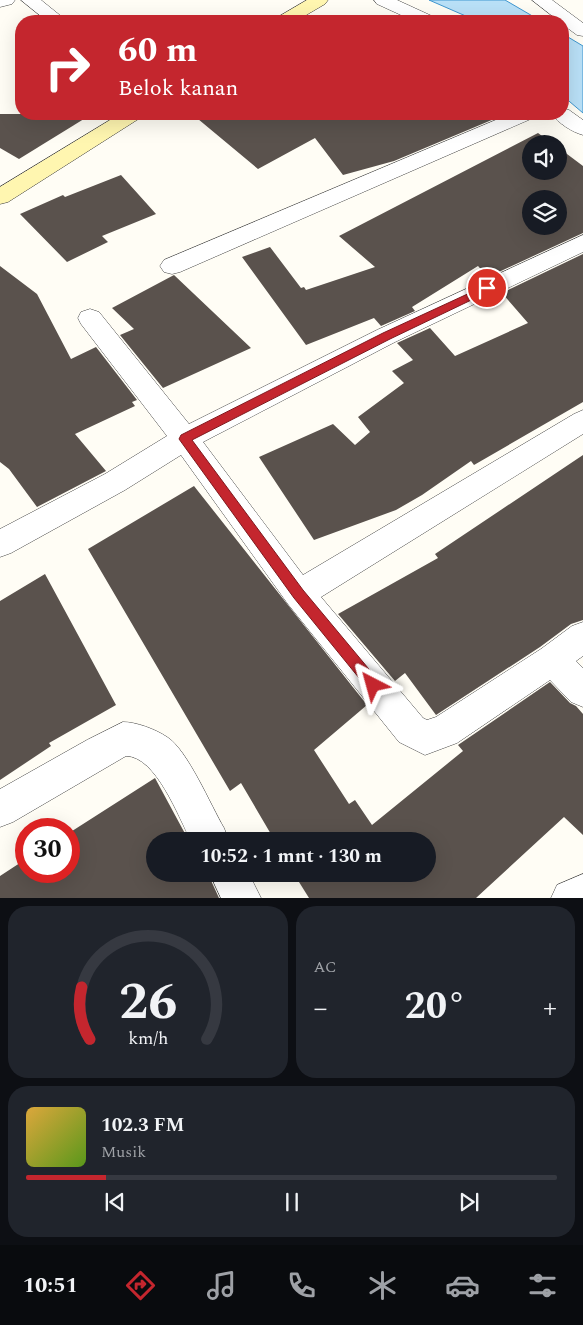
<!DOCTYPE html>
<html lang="id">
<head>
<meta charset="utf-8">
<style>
	:root { --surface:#171b24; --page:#20242c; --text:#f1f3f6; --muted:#9ea1a6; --line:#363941; --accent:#c4262e }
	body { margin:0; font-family:Spectral,serif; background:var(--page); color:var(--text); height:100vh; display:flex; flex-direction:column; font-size:19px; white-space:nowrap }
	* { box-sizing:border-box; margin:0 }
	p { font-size:16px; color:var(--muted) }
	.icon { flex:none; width:28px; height:28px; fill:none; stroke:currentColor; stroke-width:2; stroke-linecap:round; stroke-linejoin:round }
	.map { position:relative; height:898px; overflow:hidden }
	.drawer { display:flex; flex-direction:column; gap:8px; padding:8px; background:#0d0f14; flex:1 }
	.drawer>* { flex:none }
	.top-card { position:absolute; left:15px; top:15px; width:554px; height:105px; border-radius:20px; box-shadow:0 5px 20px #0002; background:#c4262e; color:#fff; overflow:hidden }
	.fabs { position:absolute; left:522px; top:135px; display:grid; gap:10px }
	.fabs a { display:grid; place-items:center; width:45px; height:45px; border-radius:50%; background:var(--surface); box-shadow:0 5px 20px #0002; font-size:25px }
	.speed { position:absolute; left:15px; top:818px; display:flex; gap:10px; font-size:25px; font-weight:700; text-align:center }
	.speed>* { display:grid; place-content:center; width:65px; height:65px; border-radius:50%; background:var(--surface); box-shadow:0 5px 20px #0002; line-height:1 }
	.speed .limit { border:8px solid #d22; background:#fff; color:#111 }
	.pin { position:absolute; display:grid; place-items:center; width:42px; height:42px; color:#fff; margin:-21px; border:2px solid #fff; border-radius:50%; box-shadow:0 1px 5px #0007 }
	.me { position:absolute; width:55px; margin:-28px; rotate:321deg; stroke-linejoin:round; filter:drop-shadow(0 0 4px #0008) }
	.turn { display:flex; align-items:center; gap:18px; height:105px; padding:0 20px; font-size:22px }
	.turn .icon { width:65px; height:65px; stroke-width:2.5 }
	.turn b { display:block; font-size:35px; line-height:42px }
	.big { font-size:38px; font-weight:700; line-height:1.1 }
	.drawer .tile { flex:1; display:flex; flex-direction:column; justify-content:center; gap:8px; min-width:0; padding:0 18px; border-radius:20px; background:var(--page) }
	.drawer .dial { align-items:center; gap:0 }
	.dial svg { height:130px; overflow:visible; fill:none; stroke:var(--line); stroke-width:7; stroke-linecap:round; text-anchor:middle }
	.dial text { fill:var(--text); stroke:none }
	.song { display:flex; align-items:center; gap:15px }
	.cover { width:60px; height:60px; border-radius:8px; background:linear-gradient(135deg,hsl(40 70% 55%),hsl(90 70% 35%)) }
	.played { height:5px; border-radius:2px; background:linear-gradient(90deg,var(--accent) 15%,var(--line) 15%) }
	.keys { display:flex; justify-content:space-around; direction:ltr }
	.heat { display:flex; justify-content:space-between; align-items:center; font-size:28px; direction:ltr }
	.drawer .tiles { flex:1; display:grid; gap:8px; grid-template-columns:1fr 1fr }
	.tile:last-child { grid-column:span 2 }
	.trip { position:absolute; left:146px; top:832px; width:290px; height:50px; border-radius:25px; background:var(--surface); box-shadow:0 5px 20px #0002; font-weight:700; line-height:50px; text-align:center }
	.tab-bar { display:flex; height:80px; justify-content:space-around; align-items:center; background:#090b0e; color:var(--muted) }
	.tab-bar .icon { width:35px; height:35px }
	.tab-bar .current { color:var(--accent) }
	.tab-bar b { font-size:22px; color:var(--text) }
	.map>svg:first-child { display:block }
</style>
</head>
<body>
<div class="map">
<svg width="583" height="898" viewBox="0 0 583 898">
	<rect width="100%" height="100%" fill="#fffdf5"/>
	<g fill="#b9e0f7" stroke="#3f96cf">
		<polygon points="429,0 505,0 541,21 473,21 468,17"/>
		<polygon points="563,34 583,46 583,113 563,96"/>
	</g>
	<g fill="#5a524d" fill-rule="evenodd">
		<polygon points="0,114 92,114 19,159 0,148"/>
		<polygon points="192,114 506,114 394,161 343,175 315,138 258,169"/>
		<path d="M538 133 553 144H531V171H559V148L583 166V233L488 277 478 266 412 307 415 311 381 326 374 318 306 345 242 257 270 247 301 288 304 287 306 290 375 267 339 236ZM531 199H559V226H531Z"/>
		<polygon points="121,175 156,214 102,236 108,242 67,262 20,214 63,195 65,197"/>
		<polygon points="583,254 583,402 474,465 471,461 422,495 396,510 314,540 259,457 333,424 355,445 370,432 358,417 404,383 392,371 413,360 397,343 430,328 455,356 528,323 502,293"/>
		<polygon points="0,266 37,294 71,359 96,347 137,400 132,402 135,406 75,434 106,471 37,507 9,469 0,462"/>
		<polygon points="174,275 251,348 163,388 120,335 134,329 112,308"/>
		<polygon points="583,455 583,620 571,624 540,647 436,715 405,673 395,681 338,614 438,558 435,554"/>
		<polygon points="194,486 367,705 314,750 349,804 355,800 372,825 463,751 458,745 550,682 570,703 576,706 583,714 583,835 564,817 476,898 309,898 294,874 428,874 428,841 275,841 241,783 230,791 88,549"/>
		<polygon points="45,574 116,705 49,743 51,746 0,780 0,601"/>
		<polygon points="155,778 189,841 155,841 155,874 208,874 219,898 0,898 0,876 26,859 26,871 69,871 69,833"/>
	</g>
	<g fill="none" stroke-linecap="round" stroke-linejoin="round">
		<g stroke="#444" stroke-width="1">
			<g id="minor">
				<polygon points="0,0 15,0 12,4 0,7"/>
				<polygon points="21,0 41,0 67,21 47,21"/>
				<polygon points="374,0 397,0 434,17 437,21 414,21 377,4"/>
				<polygon points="532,0 552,0 583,23 583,36 577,35 562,24 562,21 559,21"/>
				<path d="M562 108 569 110 583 120V135C572 132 558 123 552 114H562Z"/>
				<polygon points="510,114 536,114 533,118 180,272 172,274 164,272 160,266 164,260"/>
				<polygon points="583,235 583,252 395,342 203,442 303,575 574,414 583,410 583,434 321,597 423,718 427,720 436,717 541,649 572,626 583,622 583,656 576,661 583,668 583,707 571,702 550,680 457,743 425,755 399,742 288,604 181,455 125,490 11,553 0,557 0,529 105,474 167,436 81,324 78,318 81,312 90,309 99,312 189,424 377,330"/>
				<path d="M123 722C136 722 155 729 167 737 187 749 211 806 224 828L229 841H191C179 818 156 756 126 756L13 822 0 827V789L87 740Z"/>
				<polygon points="210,874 249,874 261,898 221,898"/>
				<polygon points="583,874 583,898 551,898 557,885"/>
			</g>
		</g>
		<g stroke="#333" stroke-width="1">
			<g id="secondary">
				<polygon points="307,0 328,0 325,4 296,21 275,21 278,17"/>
				<polygon points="120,114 143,114 140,118 8,202 0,204 0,187"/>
			</g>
		</g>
		<use href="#minor" fill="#fff" fill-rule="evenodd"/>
		<use href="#secondary" fill="#fff6b0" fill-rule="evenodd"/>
	</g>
	<polygon fill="#c4262e" stroke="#7f191e" points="487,285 492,288 490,291 390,339 192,440 303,590 378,680 380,685 378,689 373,691 368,689 294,598 179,439 181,435 383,333"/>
</svg>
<div class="fabs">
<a><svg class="icon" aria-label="sound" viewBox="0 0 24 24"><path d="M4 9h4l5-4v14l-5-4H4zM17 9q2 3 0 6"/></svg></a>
<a><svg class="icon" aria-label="layers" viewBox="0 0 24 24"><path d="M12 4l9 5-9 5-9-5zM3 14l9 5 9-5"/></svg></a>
</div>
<div class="speed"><div class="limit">30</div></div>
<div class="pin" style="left:487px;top:288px;background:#d93025"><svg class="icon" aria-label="arrive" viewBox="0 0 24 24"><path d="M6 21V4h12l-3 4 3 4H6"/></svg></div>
<svg class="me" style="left:373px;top:685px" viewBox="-20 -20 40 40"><path d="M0-17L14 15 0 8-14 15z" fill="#c4262e" stroke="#fff" stroke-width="4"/></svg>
<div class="trip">10:52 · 1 mnt · 130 m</div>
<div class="top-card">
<div class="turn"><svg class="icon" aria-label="right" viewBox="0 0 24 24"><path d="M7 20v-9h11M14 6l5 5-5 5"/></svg><div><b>60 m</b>Belok kanan</div></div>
</div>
</div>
<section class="drawer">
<div class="tiles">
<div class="tile dial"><svg viewBox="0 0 100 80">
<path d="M14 69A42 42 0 1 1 86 69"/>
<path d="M14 69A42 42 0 0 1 9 37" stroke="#c4262e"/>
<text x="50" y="56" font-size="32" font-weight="700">26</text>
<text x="50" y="72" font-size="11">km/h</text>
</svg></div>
<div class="tile"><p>AC</p>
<div class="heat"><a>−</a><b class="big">20°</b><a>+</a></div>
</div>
<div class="tile">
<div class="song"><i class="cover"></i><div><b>102.3 FM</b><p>Musik</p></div></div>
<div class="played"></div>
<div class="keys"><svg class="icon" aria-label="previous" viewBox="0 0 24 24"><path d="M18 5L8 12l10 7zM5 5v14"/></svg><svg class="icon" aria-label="pause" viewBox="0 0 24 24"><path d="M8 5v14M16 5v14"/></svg><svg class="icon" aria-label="next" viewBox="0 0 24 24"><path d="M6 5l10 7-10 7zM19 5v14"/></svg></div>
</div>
</div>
</section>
<nav class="tab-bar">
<b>10:51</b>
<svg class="icon current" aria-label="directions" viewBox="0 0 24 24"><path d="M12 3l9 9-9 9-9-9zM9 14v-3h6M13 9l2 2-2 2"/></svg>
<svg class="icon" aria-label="music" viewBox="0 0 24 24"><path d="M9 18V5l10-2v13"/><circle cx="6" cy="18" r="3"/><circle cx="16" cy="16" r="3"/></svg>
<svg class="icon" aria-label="phone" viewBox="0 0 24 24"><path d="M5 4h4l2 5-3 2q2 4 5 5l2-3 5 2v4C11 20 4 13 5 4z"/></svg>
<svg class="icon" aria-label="climate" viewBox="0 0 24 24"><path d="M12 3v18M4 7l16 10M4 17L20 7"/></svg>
<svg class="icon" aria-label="car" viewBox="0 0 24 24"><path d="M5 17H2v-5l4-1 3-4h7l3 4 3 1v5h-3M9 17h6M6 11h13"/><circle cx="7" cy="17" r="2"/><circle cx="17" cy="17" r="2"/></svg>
<svg class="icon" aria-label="filters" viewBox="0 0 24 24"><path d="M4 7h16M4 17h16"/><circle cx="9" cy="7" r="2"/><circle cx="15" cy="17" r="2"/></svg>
</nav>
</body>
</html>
